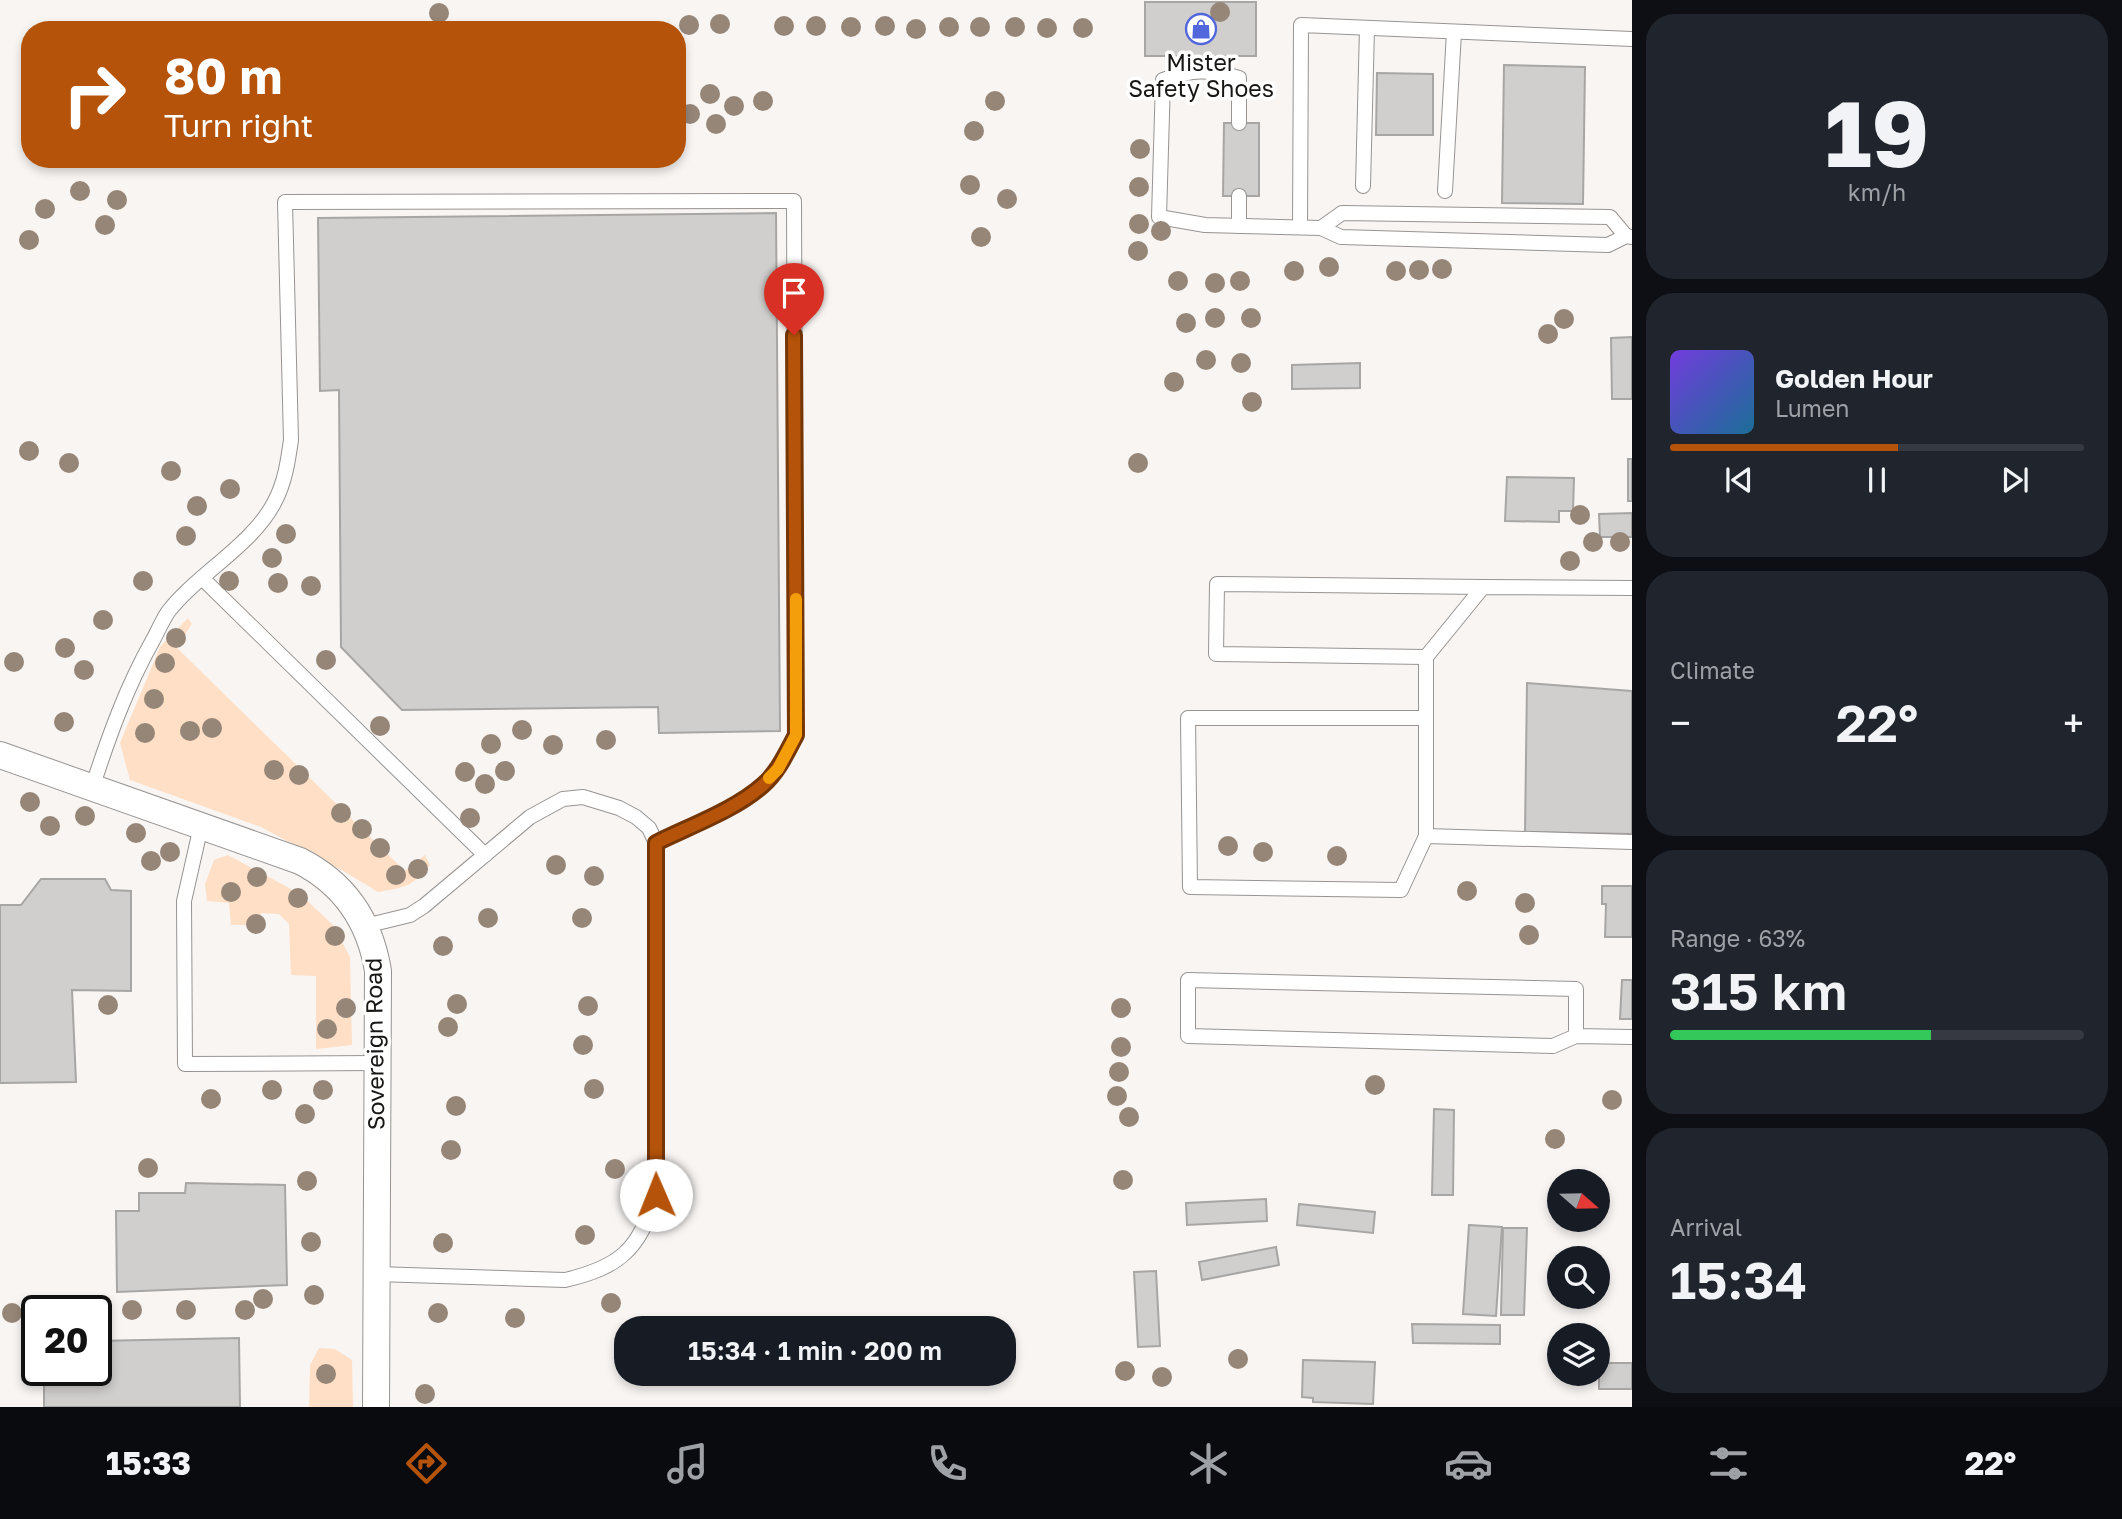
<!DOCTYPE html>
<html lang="en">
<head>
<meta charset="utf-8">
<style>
	:root { --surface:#171b24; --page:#20242c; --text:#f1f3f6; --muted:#9ea1a6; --line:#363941; --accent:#b45309 }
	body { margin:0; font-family:"Golos Text",sans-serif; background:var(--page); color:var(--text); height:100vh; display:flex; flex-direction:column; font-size:26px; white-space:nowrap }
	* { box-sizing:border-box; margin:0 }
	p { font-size:23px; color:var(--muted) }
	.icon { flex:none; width:38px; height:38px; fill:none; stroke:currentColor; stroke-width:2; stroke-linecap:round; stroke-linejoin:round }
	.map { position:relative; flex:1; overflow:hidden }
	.drawer { display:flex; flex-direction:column; gap:14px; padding:14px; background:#0d0f14; width:490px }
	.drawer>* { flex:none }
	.banner { position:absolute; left:21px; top:21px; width:665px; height:147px; border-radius:28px; box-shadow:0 4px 10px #0003; background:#b45309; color:#fff; overflow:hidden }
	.needle { width:46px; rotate:110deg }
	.buttons { position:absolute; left:1547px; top:1169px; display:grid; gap:14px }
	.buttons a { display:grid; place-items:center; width:63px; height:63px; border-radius:50%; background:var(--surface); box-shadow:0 4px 10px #0003; font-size:35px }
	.speed { position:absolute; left:21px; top:1295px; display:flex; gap:14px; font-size:35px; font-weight:700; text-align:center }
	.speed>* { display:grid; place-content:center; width:91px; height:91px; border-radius:50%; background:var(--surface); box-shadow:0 4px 10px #0003; line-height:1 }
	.speed .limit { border:4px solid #111; border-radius:10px; background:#fff; color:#111 }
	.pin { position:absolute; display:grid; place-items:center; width:60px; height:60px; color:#fff; margin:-72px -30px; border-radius:50% 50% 50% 0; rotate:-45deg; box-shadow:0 0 7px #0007 }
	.pin .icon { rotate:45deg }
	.me { position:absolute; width:77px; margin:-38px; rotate:359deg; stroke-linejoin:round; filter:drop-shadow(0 0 5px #0008) }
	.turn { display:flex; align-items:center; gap:24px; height:147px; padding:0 28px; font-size:32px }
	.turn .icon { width:91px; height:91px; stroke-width:2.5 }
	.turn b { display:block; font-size:49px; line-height:60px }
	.big { font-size:52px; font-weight:600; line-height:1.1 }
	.drawer .widget { flex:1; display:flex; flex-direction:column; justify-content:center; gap:10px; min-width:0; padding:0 24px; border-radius:28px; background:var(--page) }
	.drawer .dial { align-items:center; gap:0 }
	.dial b { font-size:91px; line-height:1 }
	.song { display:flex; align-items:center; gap:21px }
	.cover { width:84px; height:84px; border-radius:10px; background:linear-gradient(135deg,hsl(260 70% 55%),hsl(200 70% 35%)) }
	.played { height:7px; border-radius:4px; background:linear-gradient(90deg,var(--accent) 55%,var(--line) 55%) }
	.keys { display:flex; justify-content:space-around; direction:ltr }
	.heat { display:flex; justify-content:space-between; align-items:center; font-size:38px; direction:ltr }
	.charge { height:10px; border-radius:5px; background:linear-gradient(90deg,#34c759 63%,var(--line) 0) }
	.trip { position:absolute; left:614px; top:1316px; width:402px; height:70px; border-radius:28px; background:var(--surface); box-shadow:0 4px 10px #0003; font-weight:600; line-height:70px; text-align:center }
	.dock { display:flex; height:112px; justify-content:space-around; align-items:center; background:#090b0e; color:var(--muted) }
	.dock .icon { width:49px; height:49px }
	.dock .selected { color:var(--accent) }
	.dock b { font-size:32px; color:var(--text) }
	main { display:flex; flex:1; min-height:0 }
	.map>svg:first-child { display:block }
</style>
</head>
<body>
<main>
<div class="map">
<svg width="1632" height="1407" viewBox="0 0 1632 1407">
	<rect width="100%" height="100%" fill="#f8f5f3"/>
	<g fill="#ffdfc5">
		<path d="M188 618 192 624 176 647 405 871 425 855 430 865C414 886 403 888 378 892L345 872 261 827 130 780 120 743 160 647Z"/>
		<polygon points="228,855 300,894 333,925 350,957 352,1045 316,1049 316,976 291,975 289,924 279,914 261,913 261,925 231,925 229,903 207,901 205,884 214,860"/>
		<polygon points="319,1348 335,1349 352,1360 353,1407 309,1407 310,1365"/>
	</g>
	<g fill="#d1cfcd" stroke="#a8a6a4" stroke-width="2">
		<rect x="1145" y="2" width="111" height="54"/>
		<polygon points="1504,65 1585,67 1583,204 1502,203"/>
		<polygon points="1377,73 1433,74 1433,135 1376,135"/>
		<polygon points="1224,123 1259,123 1259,196 1223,196"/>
		<polygon points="776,213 780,731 659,733 658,707 402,710 341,647 339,390 320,391 318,218"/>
		<polygon points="1632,337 1632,399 1612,399 1611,338"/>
		<polygon points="1360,363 1360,388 1292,389 1292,365"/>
		<rect x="1628" y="459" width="4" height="42"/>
		<polygon points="1507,477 1574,478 1573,511 1559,511 1559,522 1505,521"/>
		<polygon points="1632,513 1632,537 1600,537 1599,514"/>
		<polygon points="1527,683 1632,691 1632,834 1525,832"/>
		<polygon points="41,879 105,879 111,890 131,891 131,991 72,990 76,1082 0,1083 0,905 21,905"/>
		<polygon points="1602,886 1632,886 1632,937 1605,937 1606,904 1602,904"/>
		<polygon points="1622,980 1632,980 1632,1019 1620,1019"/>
		<polygon points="1434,1109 1454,1110 1453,1195 1432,1195"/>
		<polygon points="186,1183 285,1185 287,1285 117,1292 116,1211 139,1211 139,1193 185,1193"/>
		<polygon points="1266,1199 1267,1221 1187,1225 1186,1203"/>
		<polygon points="1299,1204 1375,1212 1373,1233 1297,1225"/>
		<polygon points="1469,1225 1502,1227 1496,1316 1463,1314"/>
		<polygon points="1503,1228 1527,1228 1524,1315 1501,1315"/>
		<polygon points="1276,1247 1279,1265 1202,1280 1199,1262"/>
		<polygon points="1156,1271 1160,1346 1138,1347 1134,1272"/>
		<polygon points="1412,1324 1500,1325 1500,1344 1413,1343"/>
		<polygon points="239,1338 240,1407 44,1407 44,1370 96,1370 96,1341"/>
		<polygon points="1303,1360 1375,1362 1373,1404 1313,1402 1313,1398 1302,1397"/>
		<rect x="1599" y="1363" width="33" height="26"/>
	</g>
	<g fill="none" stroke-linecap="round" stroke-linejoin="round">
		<g stroke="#979492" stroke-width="16">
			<g id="service">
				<path d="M1239 123V78C1210 69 1192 69 1163 80L1159 217 1205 225 1321 228 1341 237 1608 245 1626 236 1632 237"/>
				<polyline points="1363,186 1367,28"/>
				<polyline points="1445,191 1454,32"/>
				<polyline points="1239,196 1239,226"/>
				<polyline points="1300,227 1301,25 1632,39"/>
				<polyline points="1321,228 1342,213 1610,217 1626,236"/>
				<polyline points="202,578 485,855"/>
				<polyline points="1632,588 1483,587 1426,657 1426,718 1188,718 1190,887 1401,890 1426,836 1632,842"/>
				<polyline points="1426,657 1216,654 1217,584 1483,587"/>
				<path d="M92 788C109 736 126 688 153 640 158 631 162 621 168 612 197 574 254 544 275 501 285 482 288 461 291 440L285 202 794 201 796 735C787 752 778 772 763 785 734 811 691 826 656 843"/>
				<polyline points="201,826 184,901 185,1064 377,1063"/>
				<polyline points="1426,836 1426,718"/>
				<path d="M365 926 410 915 424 906 530 817 563 799 583 797 619 808 636 817 649 828 656 843V1195C639 1250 620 1267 565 1280L376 1274"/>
				<polyline points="1576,1036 1576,989 1188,980 1188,1036 1553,1046 1576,1036 1632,1037"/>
			</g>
		</g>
		<g stroke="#979492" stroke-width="28">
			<path id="minor" d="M0 755 300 861C345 884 370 922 378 971L376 1407"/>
		</g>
		<use href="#service" stroke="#fff" stroke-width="14"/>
		<use href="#minor" stroke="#fff" stroke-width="26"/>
	</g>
	<g fill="#968678">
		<circle cx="1220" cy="12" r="10"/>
		<circle cx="439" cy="13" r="10"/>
		<circle cx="720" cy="24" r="10"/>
		<circle cx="689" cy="25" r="10"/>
		<circle cx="784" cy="26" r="10"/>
		<circle cx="816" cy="26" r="10"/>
		<circle cx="885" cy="26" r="10"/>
		<circle cx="851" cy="27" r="10"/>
		<circle cx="949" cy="27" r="10"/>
		<circle cx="980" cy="27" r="10"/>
		<circle cx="1015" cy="27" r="10"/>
		<circle cx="1047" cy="28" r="10"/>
		<circle cx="1083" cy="28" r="10"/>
		<circle cx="916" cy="29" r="10"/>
		<circle cx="710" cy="94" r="10"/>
		<circle cx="763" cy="101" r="10"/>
		<circle cx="995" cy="101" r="10"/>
		<circle cx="734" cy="106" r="10"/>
		<circle cx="690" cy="114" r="10"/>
		<circle cx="716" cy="124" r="10"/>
		<circle cx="974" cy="131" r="10"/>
		<circle cx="1140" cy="149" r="10"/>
		<circle cx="970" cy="185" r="10"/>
		<circle cx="1139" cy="187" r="10"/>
		<circle cx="80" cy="191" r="10"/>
		<circle cx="1007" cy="199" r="10"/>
		<circle cx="117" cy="200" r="10"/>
		<circle cx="45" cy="209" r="10"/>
		<circle cx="1139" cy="224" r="10"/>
		<circle cx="105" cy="225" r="10"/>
		<circle cx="1161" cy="231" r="10"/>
		<circle cx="981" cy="237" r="10"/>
		<circle cx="29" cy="240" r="10"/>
		<circle cx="1138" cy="251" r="10"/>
		<circle cx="1329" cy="267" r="10"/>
		<circle cx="1442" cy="269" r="10"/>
		<circle cx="1419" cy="270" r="10"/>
		<circle cx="1294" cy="271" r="10"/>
		<circle cx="1396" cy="271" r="10"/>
		<circle cx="1178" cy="281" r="10"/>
		<circle cx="1240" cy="281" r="10"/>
		<circle cx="1215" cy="283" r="10"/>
		<circle cx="1215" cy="318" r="10"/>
		<circle cx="1251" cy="318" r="10"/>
		<circle cx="1564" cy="319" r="10"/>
		<circle cx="1186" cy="323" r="10"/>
		<circle cx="1548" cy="334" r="10"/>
		<circle cx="1206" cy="360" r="10"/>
		<circle cx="1241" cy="363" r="10"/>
		<circle cx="1174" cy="382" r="10"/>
		<circle cx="1252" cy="402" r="10"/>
		<circle cx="29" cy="451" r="10"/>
		<circle cx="69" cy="463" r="10"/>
		<circle cx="1138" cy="463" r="10"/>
		<circle cx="171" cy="471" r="10"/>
		<circle cx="230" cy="489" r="10"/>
		<circle cx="197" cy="506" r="10"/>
		<circle cx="1580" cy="515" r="10"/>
		<circle cx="286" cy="534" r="10"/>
		<circle cx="186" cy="536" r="10"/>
		<circle cx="1593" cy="542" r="10"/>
		<circle cx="1620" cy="542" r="10"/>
		<circle cx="272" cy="558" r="10"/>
		<circle cx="1570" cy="561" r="10"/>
		<circle cx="143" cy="581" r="10"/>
		<circle cx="229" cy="581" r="10"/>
		<circle cx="278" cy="583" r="10"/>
		<circle cx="311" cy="586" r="10"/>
		<circle cx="103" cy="620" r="10"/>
		<circle cx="176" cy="638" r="10"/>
		<circle cx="65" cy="648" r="10"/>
		<circle cx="326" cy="660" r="10"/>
		<circle cx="14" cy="662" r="10"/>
		<circle cx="165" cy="663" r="10"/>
		<circle cx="84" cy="670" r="10"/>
		<circle cx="154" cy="699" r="10"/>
		<circle cx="64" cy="722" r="10"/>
		<circle cx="380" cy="726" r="10"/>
		<circle cx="212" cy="728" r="10"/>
		<circle cx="522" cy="730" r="10"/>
		<circle cx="190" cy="731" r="10"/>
		<circle cx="145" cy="733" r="10"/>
		<circle cx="606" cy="740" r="10"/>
		<circle cx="491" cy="744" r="10"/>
		<circle cx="553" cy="745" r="10"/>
		<circle cx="274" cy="770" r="10"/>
		<circle cx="505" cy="771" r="10"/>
		<circle cx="465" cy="772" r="10"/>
		<circle cx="299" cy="775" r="10"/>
		<circle cx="485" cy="784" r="10"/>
		<circle cx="30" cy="802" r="10"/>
		<circle cx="341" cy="813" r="10"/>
		<circle cx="85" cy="816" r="10"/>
		<circle cx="470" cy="818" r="10"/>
		<circle cx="50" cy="826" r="10"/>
		<circle cx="362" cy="829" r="10"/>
		<circle cx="136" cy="833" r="10"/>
		<circle cx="1228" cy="846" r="10"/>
		<circle cx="380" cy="848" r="10"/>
		<circle cx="170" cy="852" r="10"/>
		<circle cx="1263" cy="852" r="10"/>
		<circle cx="1337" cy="856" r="10"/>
		<circle cx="151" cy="861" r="10"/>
		<circle cx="556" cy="865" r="10"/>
		<circle cx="418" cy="869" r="10"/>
		<circle cx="396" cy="875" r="10"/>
		<circle cx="594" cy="876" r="10"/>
		<circle cx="257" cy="877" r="10"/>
		<circle cx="1467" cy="891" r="10"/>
		<circle cx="231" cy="892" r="10"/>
		<circle cx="298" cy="898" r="10"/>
		<circle cx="1525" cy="903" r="10"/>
		<circle cx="488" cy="918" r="10"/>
		<circle cx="582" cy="918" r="10"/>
		<circle cx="256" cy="924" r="10"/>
		<circle cx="1529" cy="935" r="10"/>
		<circle cx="335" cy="936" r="10"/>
		<circle cx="443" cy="946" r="10"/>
		<circle cx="457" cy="1004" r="10"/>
		<circle cx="108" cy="1005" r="10"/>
		<circle cx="588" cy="1006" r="10"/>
		<circle cx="346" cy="1008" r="10"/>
		<circle cx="1121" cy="1008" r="10"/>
		<circle cx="448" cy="1027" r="10"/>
		<circle cx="327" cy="1029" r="10"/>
		<circle cx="583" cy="1045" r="10"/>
		<circle cx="1121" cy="1047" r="10"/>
		<circle cx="1119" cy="1072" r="10"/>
		<circle cx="1375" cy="1085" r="10"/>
		<circle cx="594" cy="1089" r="10"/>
		<circle cx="272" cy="1090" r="10"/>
		<circle cx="323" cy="1090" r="10"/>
		<circle cx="1117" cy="1096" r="10"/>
		<circle cx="211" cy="1099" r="10"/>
		<circle cx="1612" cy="1100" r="10"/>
		<circle cx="456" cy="1106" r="10"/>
		<circle cx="305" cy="1114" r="10"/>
		<circle cx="1129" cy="1117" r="10"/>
		<circle cx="1555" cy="1139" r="10"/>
		<circle cx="451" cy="1150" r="10"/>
		<circle cx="148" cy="1168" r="10"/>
		<circle cx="615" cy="1169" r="10"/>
		<circle cx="1123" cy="1180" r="10"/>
		<circle cx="307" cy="1181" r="10"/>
		<circle cx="585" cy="1235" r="10"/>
		<circle cx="311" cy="1242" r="10"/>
		<circle cx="443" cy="1243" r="10"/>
		<circle cx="314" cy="1295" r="10"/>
		<circle cx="263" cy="1299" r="10"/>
		<circle cx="611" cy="1303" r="10"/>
		<circle cx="132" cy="1310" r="10"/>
		<circle cx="186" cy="1310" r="10"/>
		<circle cx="245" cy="1310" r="10"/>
		<circle cx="12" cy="1313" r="10"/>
		<circle cx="438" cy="1313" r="10"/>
		<circle cx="515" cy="1318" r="10"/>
		<circle cx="1238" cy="1359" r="10"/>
		<circle cx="1125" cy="1371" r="10"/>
		<circle cx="326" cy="1374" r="10"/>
		<circle cx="1162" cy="1377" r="10"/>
		<circle cx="425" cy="1394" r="10"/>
	</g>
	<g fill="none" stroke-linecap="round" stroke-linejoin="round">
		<g stroke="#753606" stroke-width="18">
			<path id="route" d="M656 1195V843C690 826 735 810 763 785 778 772 787 752 796 735L794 335"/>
		</g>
		<use href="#route" stroke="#b45309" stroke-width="12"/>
		<polyline stroke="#f59e0b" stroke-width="12" points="769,778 778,769 796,735 796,599"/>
	</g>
	<defs>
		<g id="shop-ring" transform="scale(1.575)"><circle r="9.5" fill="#fff" stroke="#5367dd" stroke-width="1.5"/><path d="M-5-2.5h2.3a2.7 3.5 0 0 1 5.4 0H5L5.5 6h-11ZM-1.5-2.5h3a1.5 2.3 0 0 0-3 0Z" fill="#5367dd"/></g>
	</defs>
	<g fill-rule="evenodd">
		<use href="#shop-ring" x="1201" y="29"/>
	</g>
	<g text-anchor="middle" stroke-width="7" stroke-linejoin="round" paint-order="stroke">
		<g font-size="23" fill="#181716" stroke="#fff">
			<text x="1201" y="71">Mister<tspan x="1201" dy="26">Safety Shoes</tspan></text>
		</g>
		<g font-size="23" fill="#181716" stroke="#fff">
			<text transform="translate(375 1044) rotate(-91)" y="8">Sovereign Road</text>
		</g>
	</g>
</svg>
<div class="buttons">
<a><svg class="needle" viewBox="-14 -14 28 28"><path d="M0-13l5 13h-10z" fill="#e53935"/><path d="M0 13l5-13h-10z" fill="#9ea1a6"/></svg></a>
<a><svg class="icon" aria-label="search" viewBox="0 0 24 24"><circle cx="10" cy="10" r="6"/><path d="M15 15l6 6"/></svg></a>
<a><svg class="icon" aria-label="layers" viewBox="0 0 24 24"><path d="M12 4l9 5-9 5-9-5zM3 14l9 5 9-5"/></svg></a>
</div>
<div class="speed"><div class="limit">20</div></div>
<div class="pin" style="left:794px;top:335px;background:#d93025"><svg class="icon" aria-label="arrive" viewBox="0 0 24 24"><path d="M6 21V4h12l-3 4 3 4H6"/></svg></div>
<svg class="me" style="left:656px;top:1195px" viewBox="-20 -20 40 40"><circle r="19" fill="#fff"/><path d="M0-13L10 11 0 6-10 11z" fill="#b45309"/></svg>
<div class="trip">15:34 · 1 min · 200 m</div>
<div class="banner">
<div class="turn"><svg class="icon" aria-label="right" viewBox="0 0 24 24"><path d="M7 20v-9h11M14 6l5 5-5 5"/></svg><div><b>80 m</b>Turn right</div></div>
</div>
</div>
<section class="drawer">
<div class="widget dial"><b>19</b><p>km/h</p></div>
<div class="widget">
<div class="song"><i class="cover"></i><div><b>Golden Hour</b><p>Lumen</p></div></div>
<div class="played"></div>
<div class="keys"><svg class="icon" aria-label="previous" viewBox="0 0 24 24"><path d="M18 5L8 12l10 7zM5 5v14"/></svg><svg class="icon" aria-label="pause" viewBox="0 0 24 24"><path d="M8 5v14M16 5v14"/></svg><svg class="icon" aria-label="next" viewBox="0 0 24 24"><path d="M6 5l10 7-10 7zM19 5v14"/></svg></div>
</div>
<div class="widget"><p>Climate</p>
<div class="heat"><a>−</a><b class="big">22°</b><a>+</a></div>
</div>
<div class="widget"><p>Range · 63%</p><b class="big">315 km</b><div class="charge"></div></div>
<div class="widget"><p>Arrival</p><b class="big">15:34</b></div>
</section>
</main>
<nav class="dock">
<b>15:33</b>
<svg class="icon selected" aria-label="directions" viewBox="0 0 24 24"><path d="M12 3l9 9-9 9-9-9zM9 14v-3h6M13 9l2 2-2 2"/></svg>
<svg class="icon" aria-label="music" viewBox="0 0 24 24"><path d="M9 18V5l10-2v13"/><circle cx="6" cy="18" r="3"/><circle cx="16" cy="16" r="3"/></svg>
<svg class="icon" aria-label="phone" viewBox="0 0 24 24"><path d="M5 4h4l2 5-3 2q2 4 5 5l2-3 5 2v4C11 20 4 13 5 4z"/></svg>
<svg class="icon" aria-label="climate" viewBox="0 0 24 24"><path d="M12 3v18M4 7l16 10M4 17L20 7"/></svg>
<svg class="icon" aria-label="car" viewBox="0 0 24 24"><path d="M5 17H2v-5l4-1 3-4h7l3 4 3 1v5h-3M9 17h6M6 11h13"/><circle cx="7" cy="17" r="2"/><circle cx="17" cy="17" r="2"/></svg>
<svg class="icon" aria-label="filters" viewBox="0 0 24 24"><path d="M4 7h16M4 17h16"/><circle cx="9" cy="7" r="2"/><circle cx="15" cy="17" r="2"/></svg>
<b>22°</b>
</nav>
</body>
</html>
